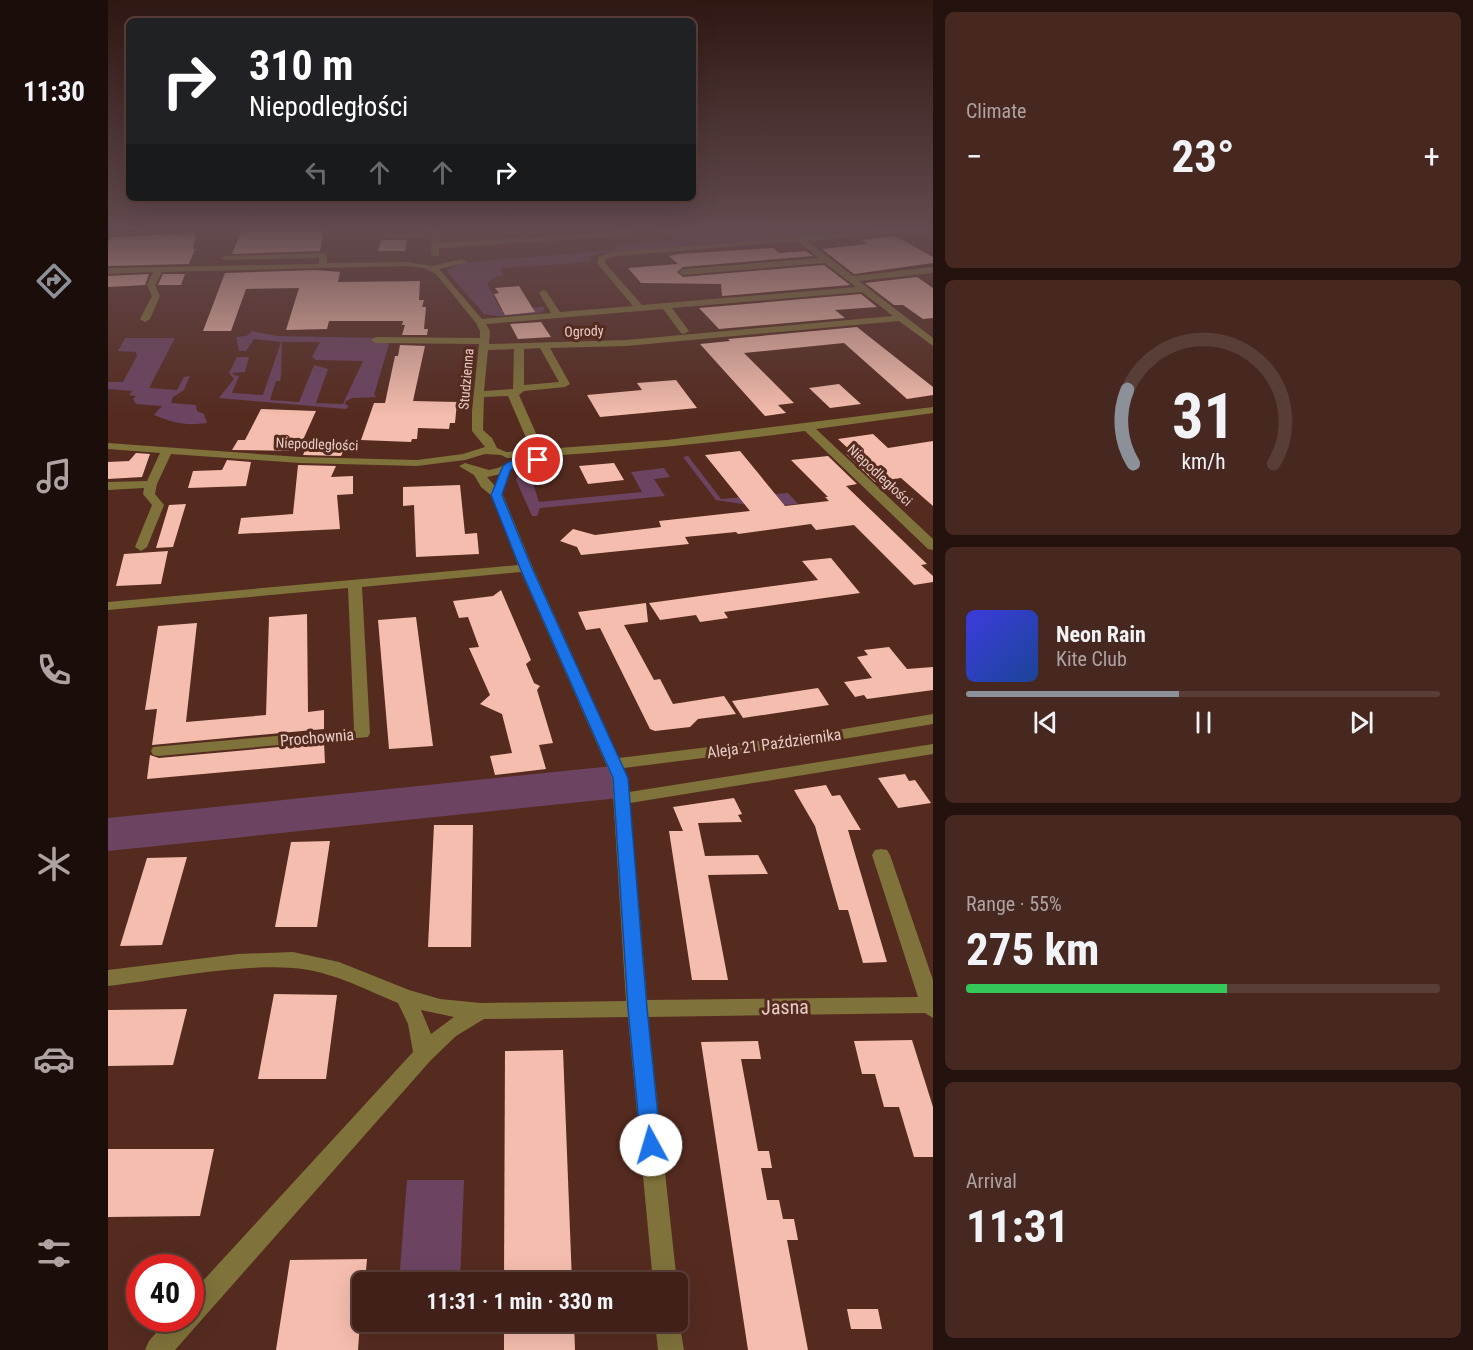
<!DOCTYPE html>
<html lang="en">
<head>
<meta charset="utf-8">
<style>
	:root { --surface:#402018; --page:#472821; --text:#f1f3f6; --muted:#aea3a2; --line:#593e37; --accent:#8c9099 }
	body { margin:0; font-family:"Roboto Condensed",sans-serif; background:var(--page); color:var(--text); height:100vh; display:flex; flex-direction:column; font-size:22px; white-space:nowrap }
	* { box-sizing:border-box; margin:0 }
	p { font-size:20px; color:var(--muted) }
	.icon { flex:none; width:33px; height:33px; fill:none; stroke:currentColor; stroke-width:2; stroke-linecap:round; stroke-linejoin:round }
	.map { position:relative; flex:1; overflow:hidden }
	.side { display:flex; flex-direction:column; gap:12px; padding:12px; background:#23120d; width:540px }
	.side>* { flex:none }
	.top-card { position:absolute; left:18px; top:18px; width:570px; height:183px; border-radius:9px; box-shadow:0 6px 24px #0002,0 0 0 2px var(--line); background:#202124; color:#fff; overflow:hidden }
	.speed { position:absolute; left:18px; top:1254px; display:flex; gap:12px; font-size:30px; font-weight:700; text-align:center }
	.speed>* { display:grid; place-content:center; width:78px; height:78px; border-radius:50%; background:var(--surface); box-shadow:0 6px 24px #0002,0 0 0 2px var(--line); line-height:1 }
	.speed .limit { border:9px solid #d22; background:#fff; color:#111 }
	.pin { position:absolute; display:grid; place-items:center; width:51px; height:51px; color:#fff; margin:-26px; border:3px solid #fff; border-radius:50%; box-shadow:0 2px 6px #0007 }
	.me { position:absolute; width:66px; margin:-33px; rotate:354deg; stroke-linejoin:round; filter:drop-shadow(0 0 4px #0008) }
	.turn { display:flex; align-items:center; gap:21px; height:126px; padding:0 24px; font-size:27px }
	.turn .icon { width:78px; height:78px; stroke-width:2.5 }
	.turn b { display:block; font-size:42px; line-height:51px }
	.lanes { display:flex; align-items:center; height:57px; padding:0 24px; background:#0003; justify-content:center; gap:30px; direction:ltr }
	.lanes .off { opacity:.35 }
	.big { font-size:45px; font-weight:700; line-height:1.1 }
	.side .tile { flex:1; display:flex; flex-direction:column; justify-content:center; gap:9px; min-width:0; padding:0 21px; border-radius:9px; background:var(--page) }
	.side .dial { align-items:center; gap:0 }
	.dial svg { height:156px; overflow:visible; fill:none; stroke:var(--line); stroke-width:7; stroke-linecap:round; text-anchor:middle }
	.dial text { fill:var(--text); stroke:none }
	.song { display:flex; align-items:center; gap:18px }
	.cover { width:72px; height:72px; border-radius:9px; background:linear-gradient(135deg,hsl(240 70% 55%),hsl(220 70% 35%)) }
	.played { height:6px; border-radius:3px; background:linear-gradient(90deg,var(--accent) 45%,var(--line) 45%) }
	.keys { display:flex; justify-content:space-around; direction:ltr }
	.heat { display:flex; justify-content:space-between; align-items:center; font-size:33px; direction:ltr }
	.charge { height:9px; border-radius:4px; background:linear-gradient(90deg,#34c759 55%,var(--line) 0) }
	.trip { position:absolute; left:244px; top:1272px; width:336px; height:60px; border-radius:9px; background:var(--surface); box-shadow:0 6px 24px #0002,0 0 0 2px var(--line); font-weight:700; line-height:60px; text-align:center }
	main { display:flex; flex:1; min-height:0 }
	.tab-bar { display:flex; flex-direction:column; width:108px; justify-content:space-around; align-items:center; background:#1a0d0a; color:var(--muted) }
	.tab-bar .icon { width:42px; height:42px }
	.tab-bar .current { color:var(--accent) }
	.tab-bar b { font-size:27px; color:var(--text) }
	.map>svg:first-child { display:block }
</style>
</head>
<body>
<main>
<nav class="tab-bar">
<b>11:30</b>
<svg class="icon current" aria-label="directions" viewBox="0 0 24 24"><path d="M12 3l9 9-9 9-9-9zM9 14v-3h6M13 9l2 2-2 2"/></svg>
<svg class="icon" aria-label="music" viewBox="0 0 24 24"><path d="M9 18V5l10-2v13"/><circle cx="6" cy="18" r="3"/><circle cx="16" cy="16" r="3"/></svg>
<svg class="icon" aria-label="phone" viewBox="0 0 24 24"><path d="M5 4h4l2 5-3 2q2 4 5 5l2-3 5 2v4C11 20 4 13 5 4z"/></svg>
<svg class="icon" aria-label="climate" viewBox="0 0 24 24"><path d="M12 3v18M4 7l16 10M4 17L20 7"/></svg>
<svg class="icon" aria-label="car" viewBox="0 0 24 24"><path d="M5 17H2v-5l4-1 3-4h7l3 4 3 1v5h-3M9 17h6M6 11h13"/><circle cx="7" cy="17" r="2"/><circle cx="17" cy="17" r="2"/></svg>
<svg class="icon" aria-label="filters" viewBox="0 0 24 24"><path d="M4 7h16M4 17h16"/><circle cx="9" cy="7" r="2"/><circle cx="15" cy="17" r="2"/></svg>
</nav>
<div class="map">
<svg width="825" height="1350" viewBox="0 0 825 1350">
	<rect width="100%" height="100%" fill="#552b20"/>
	<g fill="#6c4462" fill-rule="evenodd">
		<polygon points="549,227 825,227 494,253 482,256 482,262 392,268 396,276 390,276 379,283 393,310 435,307 437,310 432,313 390,316 376,314 340,273 340,270 349,264 361,262 507,250 507,245 566,241"/>
		<path d="M144 331 170 336 278 338 277 341 281 344 266 395 269 397 244 398 238 401 237 404 241 406 238 409 111 398 126 379 121 373 129 357H141L137 372 124 373 126 375 131 376 124 393 155 395 173 342 146 339 138 351H131L128 337 138 336ZM174 342H212L204 357 208 360 255 361 235 404 208 403 220 369 206 365 191 402 162 400 168 381H172L173 376Z"/>
		<path d="M17 338H67L41 388 69 390 76 377 82 376 76 390 65 397 63 403 88 405 89 411 96 414 99 423C77 426 66 423 46 415L54 406 28 404 25 399 28 396 21 395 24 391 0 389V382H15L29 356 28 352 10 351Z"/>
		<polygon points="580,456 613,499 680,493 690,504 653,507 608,500 575,457"/>
		<polygon points="422,466 421,471 431,502 534,492 523,472 556,468 562,477 546,479 557,496 432,508 429,516 424,516 408,480 409,477"/>
		<polygon points="505,766 511,798 0,851 0,818"/>
		<polygon points="299,1180 356,1180 352,1282 291,1282"/>
	</g>
	<g fill="#f4bdad">
		<polygon points="216,228 212,251 124,254 134,230"/>
		<polygon points="88,233 85,249 87,249 81,264 0,266 0,241 5,237"/>
		<polygon points="787,236 825,257 825,263 746,274 714,249 760,244 753,240"/>
		<polygon points="273,240 299,240 297,251 270,251"/>
		<polygon points="665,248 671,253 698,251 705,256 575,267 569,272 575,277 716,265 742,285 614,296 613,284 533,283 520,268 570,264 561,256 570,254"/>
		<polygon points="208,270 232,272 230,282 312,281 311,300 316,300 314,307 318,307 316,329 320,329 319,335 294,335 297,325 294,325 295,321 221,321 219,329 178,330 191,288 138,289 123,331 95,331 117,273"/>
		<polygon points="41,274 37,285 0,287 0,276"/>
		<polygon points="55,274 77,274 73,285 50,285"/>
		<polygon points="809,277 825,288 825,318 815,319 795,305 786,305 757,283"/>
		<polygon points="411,286 427,312 397,315 386,294 391,293 387,288"/>
		<polygon points="753,294 769,307 727,310 737,318 611,329 591,308"/>
		<polygon points="433,322 443,337 410,339 402,324"/>
		<polygon points="749,327 825,387 825,395 799,399 736,343 636,353 686,403 670,405 678,413 657,416 592,344 622,341 620,339"/>
		<polygon points="292,345 317,346 305,401 349,402 347,423 342,423 341,429 310,428 309,439 304,439 303,442 253,440 266,403 277,403 287,356 290,356"/>
		<polygon points="568,380 589,408 492,417 479,395 534,390 529,383"/>
		<polygon points="731,384 753,404 722,408 701,388"/>
		<polygon points="153,409 208,411 190,451 124,450 130,440 137,440"/>
		<polygon points="765,434 780,448 825,441 825,506 793,478 767,482 738,454 746,454 730,439"/>
		<polygon points="201,442 239,443 233,456 195,455"/>
		<polygon points="632,451 677,506 721,501 717,497 720,497 683,460 720,456 749,484 738,486 819,564 813,565 825,576 825,582 806,585 746,525 708,530 703,524 630,534 628,532 577,537 581,544 473,555 469,547 452,541 465,529 487,535 553,527 551,521 642,511 597,455"/>
		<polygon points="28,453 42,454 34,477 0,479 0,462 21,461"/>
		<polygon points="119,460 143,462 138,486 80,488 85,471 114,470"/>
		<polygon points="506,463 516,480 480,484 471,466"/>
		<polygon points="190,465 228,466 223,477 245,476 245,494 229,495 232,529 130,534 133,518 185,514"/>
		<polygon points="352,485 357,534 369,533 371,554 308,557 306,505 295,506 295,487"/>
		<polygon points="78,504 65,547 48,548 61,505"/>
		<polygon points="60,551 53,584 8,586 16,554"/>
		<polygon points="723,558 752,593 616,612 620,618 592,622 588,615 552,620 541,603 710,580 694,561"/>
		<polygon points="393,590 423,660 418,664 426,683 432,686 429,690 445,743 431,745 438,769 387,775 382,756 404,753 394,714 372,704 382,695 361,648 371,647 360,617 351,618 345,601 385,596"/>
		<polygon points="538,603 540,622 516,625 546,680 552,679 565,704 616,696 628,714 590,719 582,727 547,731 542,729 492,628 478,630 470,612"/>
		<polygon points="199,614 200,712 216,710 216,729 44,745 49,709 37,710 50,626 89,623 78,722 158,715 161,617"/>
		<polygon points="308,617 325,746 281,749 270,620"/>
		<polygon points="781,647 799,669 825,667 825,690 759,699 756,695 747,697 736,682 764,678 749,657 760,655 756,650"/>
		<polygon points="710,688 721,705 635,718 624,701"/>
		<polygon points="216,743 217,763 39,779 42,755 51,758"/>
		<polygon points="797,774 801,781 807,780 823,803 790,808 770,778"/>
		<polygon points="718,785 724,796 732,795 753,830 740,830 779,962 755,963 740,910 731,910 707,826 686,790"/>
		<polygon points="626,798 634,814 630,815 634,822 590,823 597,856 650,855 660,874 600,875 620,980 584,980 561,831 575,831 565,807"/>
		<polygon points="326,825 365,825 363,947 320,947"/>
		<polygon points="222,841 209,927 167,927 183,842"/>
		<polygon points="79,857 54,945 12,946 39,858"/>
		<polygon points="166,994 229,995 218,1079 150,1079"/>
		<polygon points="79,1009 65,1065 0,1066 0,1010"/>
		<polygon points="804,1040 825,1107 825,1157 806,1157 791,1107 776,1107 767,1074 754,1074 746,1041"/>
		<polygon points="650,1041 653,1059 633,1059 650,1151 661,1151 664,1168 653,1168 659,1200 671,1200 675,1219 686,1219 690,1240 679,1240 700,1350 640,1350 593,1042"/>
		<polygon points="455,1050 464,1282 396,1282 397,1051"/>
		<polygon points="0,1149 106,1149 92,1216 0,1217"/>
		<polygon points="259,1259 257,1282 255,1282 250,1350 168,1350 182,1260"/>
		<polygon points="739,1309 770,1309 774,1329 743,1329"/>
		<polygon points="396,1322 466,1322 467,1350 396,1350"/>
	</g>
	<g fill="none" stroke-linecap="round" stroke-linejoin="round">
		<g fill="#7f723a" fill-rule="evenodd">
			<polygon points="324,227 332,227 331,243 515,232 513,227 521,227 524,234 520,236 331,248 331,255 327,257 323,255"/>
			<polygon points="346,227 400,227 396,229 349,230"/>
			<path d="M801 228 825 229V233L801 232 699 241 745 276 825 267V273L751 281 825 338V346L791 321 518 346 442 348 462 384 457 387 416 391 411 395 431 440 429 442H421L419 440 400 396 376 397 375 430 384 438 389 448 398 452 559 440 825 407V413L708 429 825 539V550L820 549 697 431C598 444 499 453 399 458L393 455 377 454 357 460 309 466 192 463 63 454 49 484 47 494 56 505 39 547 33 551 27 547 44 505 35 494 36 488 0 490V482L39 481 52 453 0 449V443L192 457 309 460 355 454 377 447 364 431V411L371 344 268 343 263 340 268 337 372 338V331L368 323 328 274 316 268 299 266 54 272 47 285 52 296 42 319 37 322 32 319 44 296 39 285 45 272 0 274V268L211 264V258L117 260 113 258 117 256 215 253 219 255V263L299 262 324 266 354 259 358 261 357 263 331 269 374 319 443 313 431 293 435 290 438 291 452 312 525 306 489 263 491 256 508 252ZM690 241 711 258 575 269 571 272 575 275 717 263 748 287 534 305 497 263 498 259 509 256ZM754 292 785 316 518 340 381 344 382 331 378 324 555 309 573 333 576 334 581 331 564 308ZM432 348 451 382 416 385V349ZM406 349 405 389 376 391 380 350Z"/>
			<polygon points="316,233 316,237 313,237 274,238 270,236 274,234"/>
			<path d="M404 461 410 464 398 473 379 477 395 495 425 568 511 758 706 734 825 714V724L706 744 516 768 520 778 521 792 825 744V754L522 803 539 1000 810 997 764 855 767 850 773 849 779 850 782 855 825 980V1018L817 1013 540 1017 569 1282H545L520 1017 376 1019 348 1036 323 1060 67 1350H37L41 1341 61 1318H82V1295L305 1052 300 1024 290 1003C256 989 221 970 184 968 129 964 56 979 0 986V970L130 954 185 952 231 962 301 990 332 999 373 1003 518 1001 504 778 413 572 254 587 262 733 260 737 51 756 45 755 43 751 45 747 246 729 240 588 0 610V602L410 565 384 496 373 487 366 475 351 466 357 463 381 470 390 468ZM313 1010 346 1017 323 1034Z"/>
			<polygon points="570,1315 576,1350 550,1350 547,1322 570,1322"/>
		</g>
	</g>
	<linearGradient id="sky" x2="0" y2="1"><stop stop-color="#2f1812"/><stop offset="0.55" stop-color="#624a4e"/><stop offset="1" stop-color="#624a4e" stop-opacity="0"/></linearGradient>
	<rect width="825" height="416" fill="url(#sky)"/>
	<path fill="#1a73e8" stroke="#114b97" stroke-width="1.5" d="M430 456 435 460 434 462 407 466 402 471 394 495 424 568 520 778 539 1008 553 1145 550 1152 543 1155 536 1152 533 1145 520 1008 505 778 412 568 383 495C399 460 387 463 430 456Z"/>
	<g text-anchor="middle" stroke-width="6" stroke-linejoin="round" paint-order="stroke">
		<g font-size="14" fill="#e7ccc4" stroke="#552b20">
			<text transform="translate(476 331) rotate(-2)" y="5">Ogrody</text>
			<text transform="translate(358 379) rotate(-85)" y="5">Studzienna</text>
			<text transform="translate(209 444) rotate(2)" y="5">Niepodległości</text>
			<text transform="translate(772 475) rotate(43)" y="5">Niepodległości</text>
		</g>
		<g font-size="16" fill="#e7ccc4" stroke="#552b20">
			<text transform="translate(209 737) rotate(-5)" y="6">Prochownia</text>
			<text transform="translate(666 743) rotate(-8)" y="6">Aleja 21 Października</text>
		</g>
		<g font-size="20" fill="#e7ccc4" stroke="#552b20">
			<text transform="translate(677 1007) rotate(-1)" y="7">Jasna</text>
		</g>
	</g>
</svg>
<div class="speed"><div class="limit">40</div></div>
<div class="pin" style="left:430px;top:460px;background:#d93025"><svg class="icon" aria-label="arrive" viewBox="0 0 24 24"><path d="M6 21V4h12l-3 4 3 4H6"/></svg></div>
<svg class="me" style="left:543px;top:1145px" viewBox="-20 -20 40 40"><circle r="19" fill="#fff"/><path d="M0-13L10 11 0 6-10 11z" fill="#1a73e8"/></svg>
<div class="trip">11:31 · 1 min · 330 m</div>
<div class="top-card">
<div class="turn"><svg class="icon" aria-label="right" viewBox="0 0 24 24"><path d="M7 20v-9h11M14 6l5 5-5 5"/></svg><div><b>310 m</b>Niepodległości</div></div>
<div class="lanes"><svg class="icon off" aria-label="left" viewBox="0 0 24 24"><path d="M17 20v-9H6M10 6l-5 5 5 5"/></svg><svg class="icon off" aria-label="ahead" viewBox="0 0 24 24"><path d="M12 20V5M6 11l6-6 6 6"/></svg><svg class="icon off" aria-label="ahead" viewBox="0 0 24 24"><path d="M12 20V5M6 11l6-6 6 6"/></svg><svg class="icon" aria-label="right" viewBox="0 0 24 24"><path d="M7 20v-9h11M14 6l5 5-5 5"/></svg></div>
</div>
</div>
<section class="side">
<div class="tile"><p>Climate</p>
<div class="heat"><a>−</a><b class="big">23°</b><a>+</a></div>
</div>
<div class="tile dial"><svg viewBox="0 0 100 80">
<path d="M14 69A42 42 0 1 1 86 69"/>
<path d="M14 69A42 42 0 0 1 11 31" stroke="#8c9099"/>
<text x="50" y="56" font-size="32" font-weight="700">31</text>
<text x="50" y="72" font-size="11">km/h</text>
</svg></div>
<div class="tile">
<div class="song"><i class="cover"></i><div><b>Neon Rain</b><p>Kite Club</p></div></div>
<div class="played"></div>
<div class="keys"><svg class="icon" aria-label="previous" viewBox="0 0 24 24"><path d="M18 5L8 12l10 7zM5 5v14"/></svg><svg class="icon" aria-label="pause" viewBox="0 0 24 24"><path d="M8 5v14M16 5v14"/></svg><svg class="icon" aria-label="next" viewBox="0 0 24 24"><path d="M6 5l10 7-10 7zM19 5v14"/></svg></div>
</div>
<div class="tile"><p>Range · 55%</p><b class="big">275 km</b><div class="charge"></div></div>
<div class="tile"><p>Arrival</p><b class="big">11:31</b></div>
</section>
</main>
</body>
</html>
